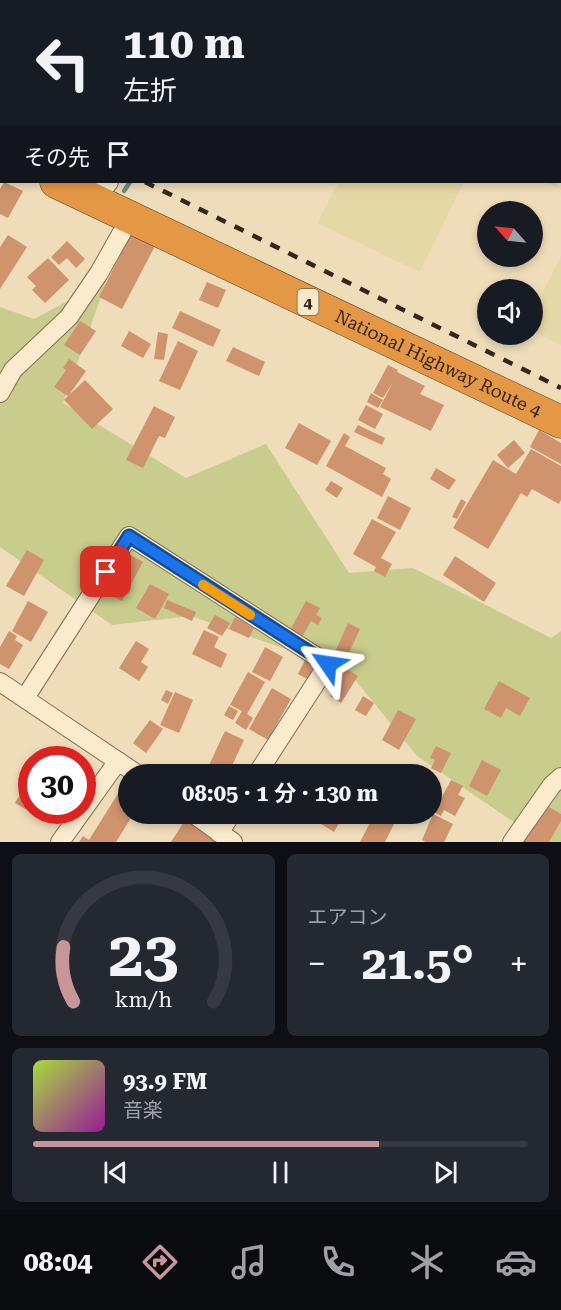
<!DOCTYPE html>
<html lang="ja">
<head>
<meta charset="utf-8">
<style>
	:root { --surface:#171b24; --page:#242831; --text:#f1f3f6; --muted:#9ea1a6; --line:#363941; --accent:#c89599 }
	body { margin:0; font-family:"Roboto Serif","Noto Sans JP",serif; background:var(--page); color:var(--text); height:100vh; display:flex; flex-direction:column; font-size:22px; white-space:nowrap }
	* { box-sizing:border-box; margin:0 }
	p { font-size:20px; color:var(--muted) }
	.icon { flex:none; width:33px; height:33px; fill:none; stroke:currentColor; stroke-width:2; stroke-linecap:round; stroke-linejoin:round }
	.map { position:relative; height:842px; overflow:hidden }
	.panel { display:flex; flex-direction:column; gap:12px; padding:12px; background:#0d0f14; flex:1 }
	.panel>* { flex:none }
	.guide { position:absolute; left:0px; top:0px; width:561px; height:183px; box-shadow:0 3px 9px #0003; background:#171b24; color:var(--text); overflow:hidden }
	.needle { width:39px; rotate:297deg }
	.fabs { position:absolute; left:477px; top:201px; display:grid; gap:12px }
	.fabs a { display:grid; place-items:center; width:66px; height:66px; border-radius:50%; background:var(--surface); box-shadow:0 3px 9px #0003; font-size:30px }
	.speed { position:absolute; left:18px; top:746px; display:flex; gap:12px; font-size:30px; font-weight:700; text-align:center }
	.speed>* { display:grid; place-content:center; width:78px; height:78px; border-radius:50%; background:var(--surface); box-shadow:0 3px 9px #0003; line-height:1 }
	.speed .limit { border:9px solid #d22; background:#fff; color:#111 }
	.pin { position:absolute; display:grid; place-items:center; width:51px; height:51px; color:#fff; margin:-26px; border-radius:12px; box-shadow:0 3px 9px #0006 }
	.me { position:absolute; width:66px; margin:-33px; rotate:302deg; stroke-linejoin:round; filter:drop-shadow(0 0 4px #0008) }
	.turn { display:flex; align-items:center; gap:21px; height:126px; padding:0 24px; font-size:27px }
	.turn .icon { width:78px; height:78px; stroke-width:2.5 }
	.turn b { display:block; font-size:42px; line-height:51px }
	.then { display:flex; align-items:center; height:57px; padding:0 24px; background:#0003; gap:12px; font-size:22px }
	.big { font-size:45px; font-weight:700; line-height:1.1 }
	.panel .tile { flex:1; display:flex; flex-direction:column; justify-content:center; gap:9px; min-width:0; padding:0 21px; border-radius:9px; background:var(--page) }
	.panel .dial { align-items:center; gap:0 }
	.dial svg { height:156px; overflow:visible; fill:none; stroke:var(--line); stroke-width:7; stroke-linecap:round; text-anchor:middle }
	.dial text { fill:var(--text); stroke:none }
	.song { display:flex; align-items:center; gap:18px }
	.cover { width:72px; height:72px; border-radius:9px; background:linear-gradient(135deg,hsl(80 70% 55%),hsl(300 70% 35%)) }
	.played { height:6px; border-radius:3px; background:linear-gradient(90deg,var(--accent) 70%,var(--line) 70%) }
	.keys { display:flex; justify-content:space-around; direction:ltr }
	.heat { display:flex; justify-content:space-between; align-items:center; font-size:33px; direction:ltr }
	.panel .tiles { flex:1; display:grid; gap:12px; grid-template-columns:1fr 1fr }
	.tile:last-child { grid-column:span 2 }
	.trip { position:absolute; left:118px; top:764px; width:324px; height:60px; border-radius:30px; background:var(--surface); box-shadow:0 3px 9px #0003; font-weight:700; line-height:60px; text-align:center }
	.tab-bar { display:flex; height:96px; justify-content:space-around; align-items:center; background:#090b0e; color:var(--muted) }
	.tab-bar .icon { width:42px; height:42px }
	.tab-bar .active { color:var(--accent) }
	.tab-bar b { font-size:27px; color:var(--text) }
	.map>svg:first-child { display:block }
</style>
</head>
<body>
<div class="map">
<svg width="561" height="842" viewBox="0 0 561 842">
	<rect width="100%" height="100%" fill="#efddba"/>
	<g fill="#e5d8a7">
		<polygon points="269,0 561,0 561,190 546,182 560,182 560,2 268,1"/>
		<polygon points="339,182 464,182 420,272 317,223"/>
		<polygon points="561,256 561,345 533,331 532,314"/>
	</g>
	<polygon fill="#c8cd8e" points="107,280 63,403 186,478 266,444 349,573 413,568 551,638 561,631 561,842 543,842 417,756 348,671 191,616 112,625 0,547 0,307 34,319"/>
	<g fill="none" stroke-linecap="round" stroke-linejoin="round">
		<g stroke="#678c82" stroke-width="4.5">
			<polyline points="232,2 233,0"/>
			<polyline points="124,191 130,182"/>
		</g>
	</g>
	<g fill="#cf936e">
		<polygon points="4,182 23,191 8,218 0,214 0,189"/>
		<polygon points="131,234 155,246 122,309 99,297"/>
		<polygon points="8,235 27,247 0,289 0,247"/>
		<polygon points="67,241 85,259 76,268 67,258 59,265 51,257"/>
		<polygon points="48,258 69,280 45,303 32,290 36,286 27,277"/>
		<polygon points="207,282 226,290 218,308 199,300"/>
		<polygon points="180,311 221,330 213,347 172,328"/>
		<polygon points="80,321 96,331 80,355 64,345"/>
		<polygon points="129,331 151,344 143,358 121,346"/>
		<polygon points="158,332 168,334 164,360 154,359"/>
		<polygon points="178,341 198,351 180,390 159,381"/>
		<polygon points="233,347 265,362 259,376 226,361"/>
		<polygon points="69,359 86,371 69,395 85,380 113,409 92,429 64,400 68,396 54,387 66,370 63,368"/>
		<polygon points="388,365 398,370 397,372 425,386 420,394 444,405 431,431 380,407 393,382 383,398 373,393"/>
		<polygon points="371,393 383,400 378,408 367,402"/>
		<polygon points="366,405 383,414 375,429 358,420"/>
		<polygon points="154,406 175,417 165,438 159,436 143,468 126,460"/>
		<polygon points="299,423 331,441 317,465 285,448"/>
		<polygon points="358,425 385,438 382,445 354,432"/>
		<polygon points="539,430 561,443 561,464 530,447"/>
		<polygon points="344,433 350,437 345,446 386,468 383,474 391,479 382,497 326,466"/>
		<polygon points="514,440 525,453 508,468 497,455"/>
		<polygon points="531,449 561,466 561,500 559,504 532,489 527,497 521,493 488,549 453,528 493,460 516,474"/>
		<polygon points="436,468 456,480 449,490 430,479"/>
		<polygon points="331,481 343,488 337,498 325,490"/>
		<polygon points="388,496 411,508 400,530 377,518"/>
		<polygon points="461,499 466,502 457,519 452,517"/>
		<polygon points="372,519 396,532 381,558 392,564 385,577 374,571 376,567 353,554"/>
		<polygon points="27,550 44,560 24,596 6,586"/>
		<polygon points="125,552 143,562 122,601 104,592"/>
		<polygon points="455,556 496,583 484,602 443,575"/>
		<polygon points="150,584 169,594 155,619 136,608"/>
		<polygon points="167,600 196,612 192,621 164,608"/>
		<polygon points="28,601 48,612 31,642 12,631"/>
		<polygon points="306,601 320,608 316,615 322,618 318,625 311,621 301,639 289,632"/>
		<polygon points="237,613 257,622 249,638 229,629"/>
		<polygon points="215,615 230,623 222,636 207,628"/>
		<polygon points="348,623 360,629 348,655 336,650"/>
		<polygon points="204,630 219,637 214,647 227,654 221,668 192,654"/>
		<polygon points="9,631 17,636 15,640 23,645 9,669 0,664 0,647"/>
		<polygon points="136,641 149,649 141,662 148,667 139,681 119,668"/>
		<polygon points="265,647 283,657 270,681 252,672"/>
		<polygon points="305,660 319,667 311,681 298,674"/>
		<polygon points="342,666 358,676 341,703 330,696 334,691 329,688"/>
		<polygon points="248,672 265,682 247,714 253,718 246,730 235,723 242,711 230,705"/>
		<polygon points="499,681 530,698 520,716 506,708 501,718 484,709"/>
		<polygon points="272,688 291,699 268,740 249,729"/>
		<polygon points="166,690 173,693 168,704 161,700"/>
		<polygon points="175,692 193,700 179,733 160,725"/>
		<polygon points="363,696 374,703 366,716 355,710"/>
		<polygon points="229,706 238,711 233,720 224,715"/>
		<polygon points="398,710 416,719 399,750 382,740"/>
		<polygon points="150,720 163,729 146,753 133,743"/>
		<polygon points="225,731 244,740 228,774 209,765"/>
		<polygon points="436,746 451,753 441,773 431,768 435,760 430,758"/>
		<polygon points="482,760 501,770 487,796 469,786"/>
		<polygon points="32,775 32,810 36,810 34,814 15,803"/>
		<polygon points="451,780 463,786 458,795 465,798 455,816 444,810 441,816 434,812"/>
		<polygon points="119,792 129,798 129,813 134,813 116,842 79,842 83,836 89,840"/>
		<polygon points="542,803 561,814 561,821 549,842 520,842"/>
		<polygon points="258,813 280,813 275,822"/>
		<polygon points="328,813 337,813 343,816 334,832 321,824"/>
		<polygon points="375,813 394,824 385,842 360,842"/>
		<polygon points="189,814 233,842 171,842"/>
		<polygon points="433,814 453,824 444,842 426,842 422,840"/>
	</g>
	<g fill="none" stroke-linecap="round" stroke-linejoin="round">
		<g stroke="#866d54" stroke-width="20">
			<g id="street">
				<polyline points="95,0 98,2"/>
				<polyline points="214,2 214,0"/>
				<polyline points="93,200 109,182"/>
				<polyline points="0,393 13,370 69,317 99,273 130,218"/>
				<polyline points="0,682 137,774"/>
				<polyline points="25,698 129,536 328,664 257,774"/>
				<polyline points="192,813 233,842"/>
				<polyline points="219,833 232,813"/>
				<polyline points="60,842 118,761"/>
				<polyline points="512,842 552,785 561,777"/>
			</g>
		</g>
		<g stroke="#533b29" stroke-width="33">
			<g id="highway">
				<polyline points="0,154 2,155"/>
				<path id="s1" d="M56 182 561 422"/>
			</g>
		</g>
		<use href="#street" stroke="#faebcd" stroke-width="18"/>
		<use href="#highway" stroke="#e49845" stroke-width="32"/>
		<g stroke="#34261a" stroke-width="4.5" stroke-dasharray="10 10" stroke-linecap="butt">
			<polyline points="0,100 2,101"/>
			<polyline points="145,182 561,388"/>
		</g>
	</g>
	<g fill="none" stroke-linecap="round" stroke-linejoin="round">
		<g stroke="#114b97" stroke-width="15">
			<polyline id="route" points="106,572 129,536 328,664"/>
		</g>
		<use href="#route" stroke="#1a73e8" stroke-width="10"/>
		<polyline stroke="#f59e0b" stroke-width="10" points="203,585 250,615"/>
	</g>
	<g text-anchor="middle" stroke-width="4.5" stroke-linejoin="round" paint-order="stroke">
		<rect fill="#f6e8ca" stroke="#6e604f" stroke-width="1.5" x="297.5" y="289" width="21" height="26" rx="4.5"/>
		<g font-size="16" font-weight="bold" fill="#34261a">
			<text x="308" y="308">4</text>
		</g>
		<g font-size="18" fill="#34261a" stroke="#f6e8ca">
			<text dy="6" stroke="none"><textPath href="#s1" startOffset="423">National Highway Route 4</textPath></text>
		</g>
	</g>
</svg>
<div class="fabs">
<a><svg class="needle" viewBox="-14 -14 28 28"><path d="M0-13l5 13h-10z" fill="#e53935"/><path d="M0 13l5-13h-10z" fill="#9ea1a6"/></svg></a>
<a><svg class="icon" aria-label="sound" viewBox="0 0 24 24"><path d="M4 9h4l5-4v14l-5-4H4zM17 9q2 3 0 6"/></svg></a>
</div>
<div class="speed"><div class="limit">30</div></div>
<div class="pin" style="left:106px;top:572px;background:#d93025"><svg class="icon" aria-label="arrive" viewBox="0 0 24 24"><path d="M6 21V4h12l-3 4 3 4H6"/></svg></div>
<svg class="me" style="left:328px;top:664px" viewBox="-20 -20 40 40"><path d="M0-17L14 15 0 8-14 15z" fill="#1a73e8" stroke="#fff" stroke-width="4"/></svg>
<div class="trip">08:05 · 1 分 · 130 m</div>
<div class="guide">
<div class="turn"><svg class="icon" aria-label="left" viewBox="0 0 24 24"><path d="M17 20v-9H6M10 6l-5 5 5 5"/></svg><div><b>110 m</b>左折</div></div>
<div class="then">その先<svg class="icon" aria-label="arrive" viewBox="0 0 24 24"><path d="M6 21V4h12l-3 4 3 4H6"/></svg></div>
</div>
</div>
<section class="panel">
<div class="tiles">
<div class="tile dial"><svg viewBox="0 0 100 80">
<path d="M14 69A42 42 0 1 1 86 69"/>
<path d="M14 69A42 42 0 0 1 9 41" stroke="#c89599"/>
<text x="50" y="56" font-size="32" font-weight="700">23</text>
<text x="50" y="72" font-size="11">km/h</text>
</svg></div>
<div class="tile"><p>エアコン</p>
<div class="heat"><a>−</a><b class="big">21.5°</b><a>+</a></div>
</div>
<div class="tile">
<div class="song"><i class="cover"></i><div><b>93.9 FM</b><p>音楽</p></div></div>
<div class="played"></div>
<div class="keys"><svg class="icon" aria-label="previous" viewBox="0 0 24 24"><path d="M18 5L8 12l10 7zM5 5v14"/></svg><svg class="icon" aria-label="pause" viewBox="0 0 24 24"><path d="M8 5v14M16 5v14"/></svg><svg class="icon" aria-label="next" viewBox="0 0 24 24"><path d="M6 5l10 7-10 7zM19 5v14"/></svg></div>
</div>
</div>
</section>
<nav class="tab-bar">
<b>08:04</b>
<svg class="icon active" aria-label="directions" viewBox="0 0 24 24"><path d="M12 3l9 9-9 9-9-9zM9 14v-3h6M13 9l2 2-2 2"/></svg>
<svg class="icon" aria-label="music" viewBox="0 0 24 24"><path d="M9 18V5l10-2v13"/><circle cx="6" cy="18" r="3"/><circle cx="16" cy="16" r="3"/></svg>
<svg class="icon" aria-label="phone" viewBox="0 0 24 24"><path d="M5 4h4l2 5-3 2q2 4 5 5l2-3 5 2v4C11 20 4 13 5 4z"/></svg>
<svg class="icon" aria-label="climate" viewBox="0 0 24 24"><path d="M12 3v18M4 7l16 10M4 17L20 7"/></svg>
<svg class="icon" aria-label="car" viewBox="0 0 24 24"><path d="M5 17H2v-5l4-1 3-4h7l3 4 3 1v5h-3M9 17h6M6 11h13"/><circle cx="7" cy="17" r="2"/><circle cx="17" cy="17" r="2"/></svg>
</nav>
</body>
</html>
